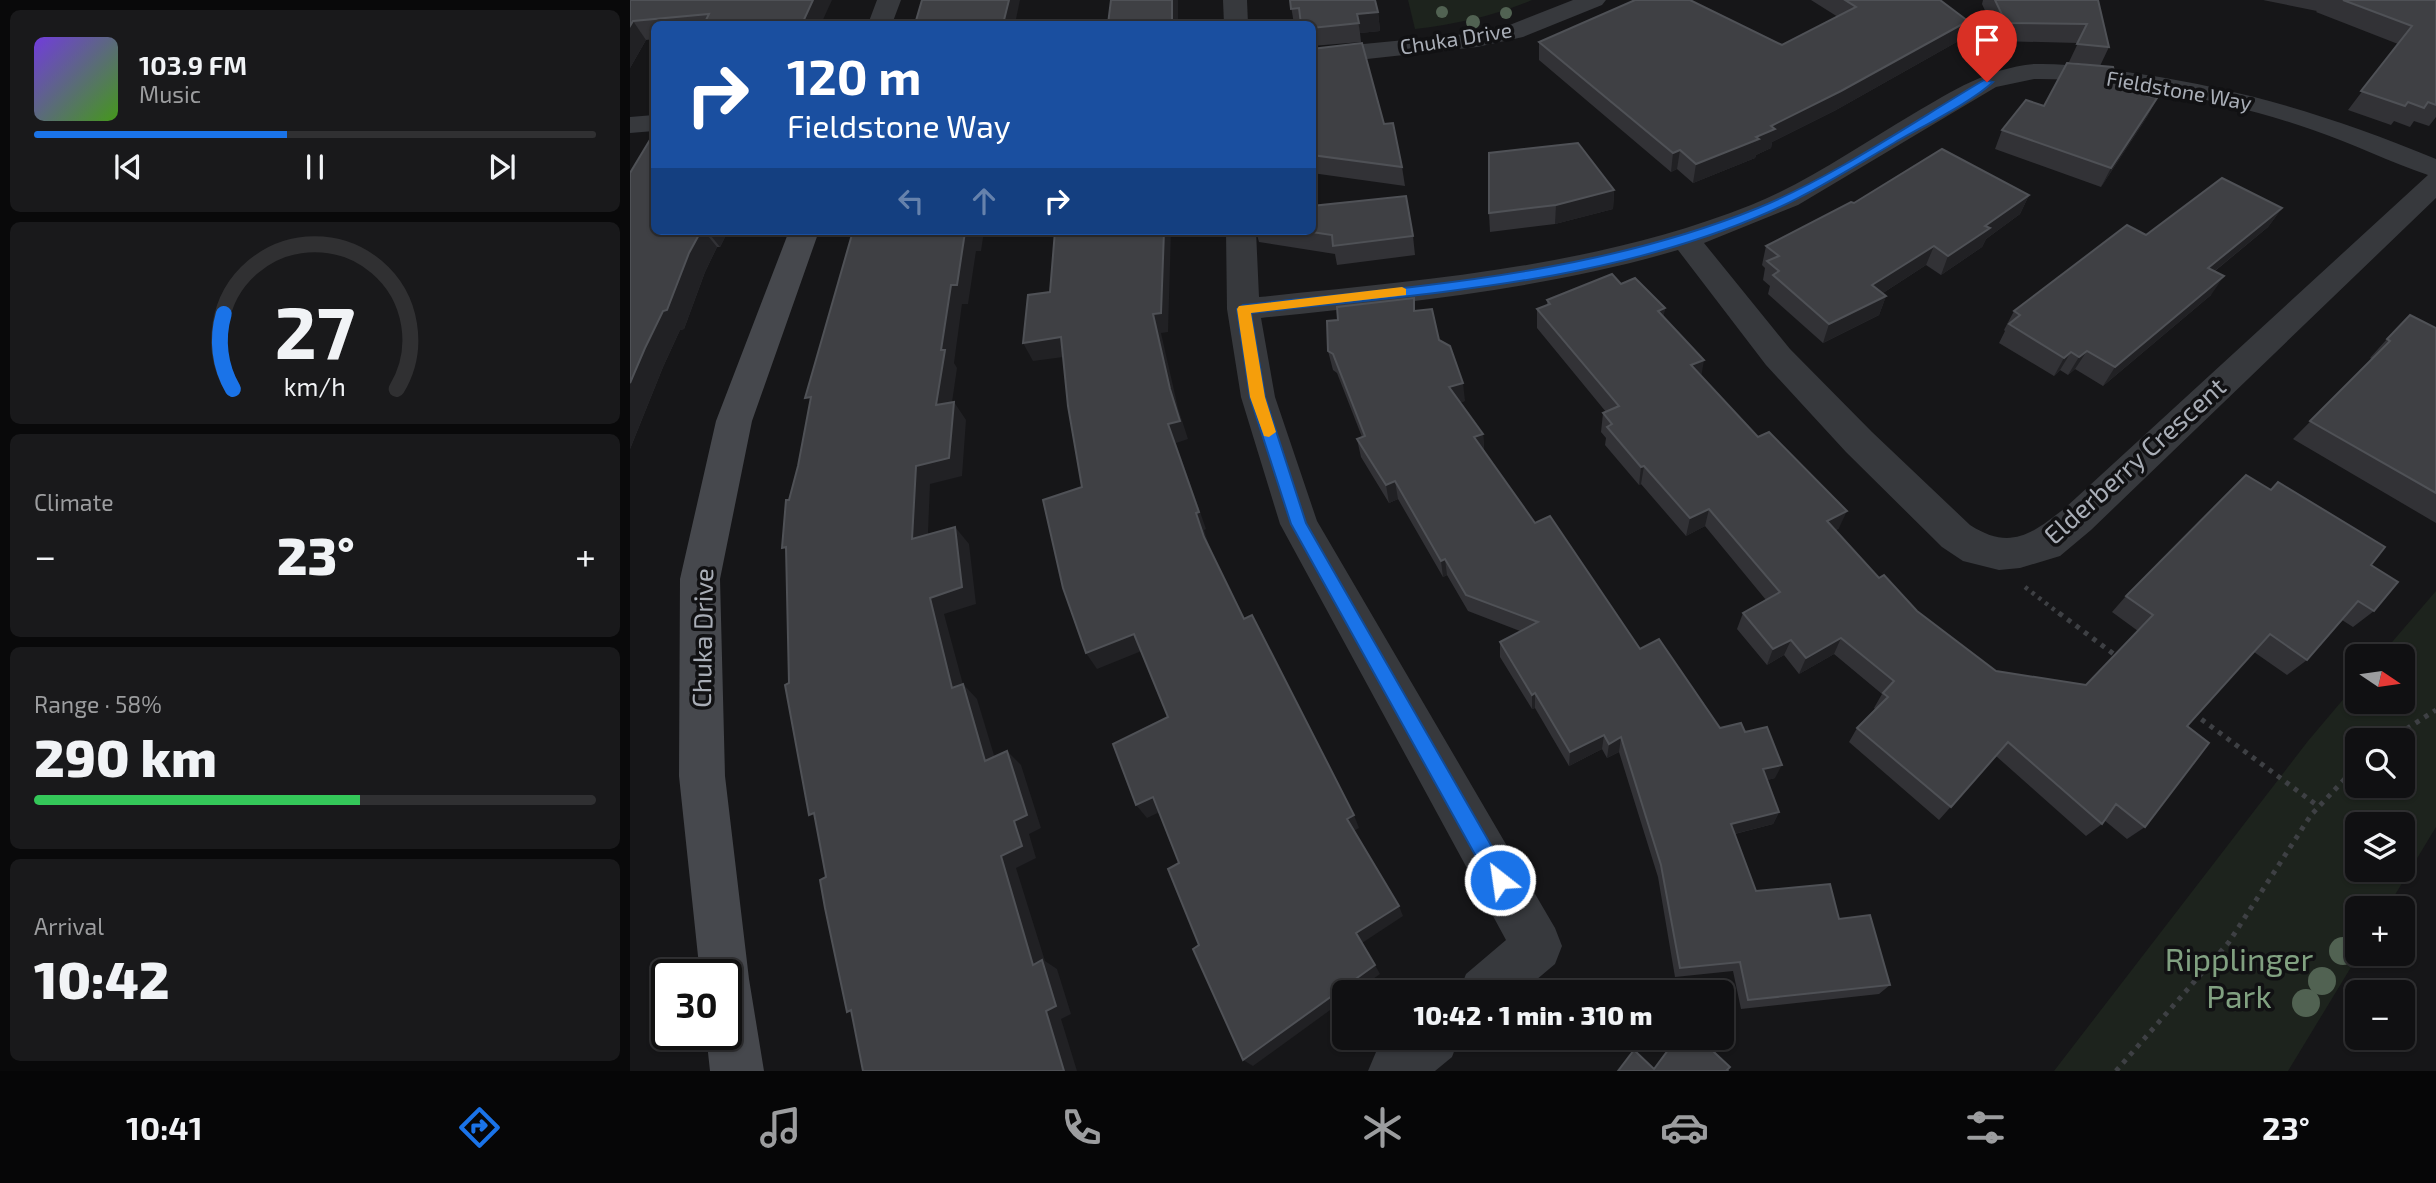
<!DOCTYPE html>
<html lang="en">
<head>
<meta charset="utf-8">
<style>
	:root { --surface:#101012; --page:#19191b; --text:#f1f3f6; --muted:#9c9d9f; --line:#303032; --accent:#1a73e8 }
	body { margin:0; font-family:"Exo 2",sans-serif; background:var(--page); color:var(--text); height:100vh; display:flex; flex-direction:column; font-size:26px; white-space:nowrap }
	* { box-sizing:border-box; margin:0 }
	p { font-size:23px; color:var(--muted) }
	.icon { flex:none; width:38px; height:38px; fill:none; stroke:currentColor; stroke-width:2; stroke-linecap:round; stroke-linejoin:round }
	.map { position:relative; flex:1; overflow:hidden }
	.drawer { display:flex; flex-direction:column; gap:10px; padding:10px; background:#09090a; width:630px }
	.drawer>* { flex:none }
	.top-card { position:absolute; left:21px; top:21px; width:665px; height:214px; border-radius:10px; box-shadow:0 2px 5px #0004,0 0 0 2px var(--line); background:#1a4fa0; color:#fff; overflow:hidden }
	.needle { width:46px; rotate:103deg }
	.fabs { position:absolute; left:1715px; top:644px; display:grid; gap:14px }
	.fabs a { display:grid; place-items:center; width:70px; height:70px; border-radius:10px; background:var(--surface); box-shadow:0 2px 5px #0004,0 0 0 2px var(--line); font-size:35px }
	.speed { position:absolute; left:21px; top:959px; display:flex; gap:14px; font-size:35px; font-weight:700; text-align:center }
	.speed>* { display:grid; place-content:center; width:91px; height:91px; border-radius:50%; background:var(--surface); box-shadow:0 2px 5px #0004,0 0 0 2px var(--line); line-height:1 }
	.speed .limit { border:4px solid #111; border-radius:10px; background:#fff; color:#111 }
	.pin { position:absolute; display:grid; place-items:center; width:60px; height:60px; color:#fff; margin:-72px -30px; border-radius:50% 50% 50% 0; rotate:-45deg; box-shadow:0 0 7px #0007 }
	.pin .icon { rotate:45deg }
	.me { position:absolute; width:77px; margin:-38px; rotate:330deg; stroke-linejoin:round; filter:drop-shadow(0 0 5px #0008) }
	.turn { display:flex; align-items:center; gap:24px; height:147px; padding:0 21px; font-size:32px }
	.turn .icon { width:91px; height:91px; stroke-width:2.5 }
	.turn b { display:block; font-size:49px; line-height:60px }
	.lanes { display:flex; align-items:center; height:66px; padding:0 21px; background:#0003; justify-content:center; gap:35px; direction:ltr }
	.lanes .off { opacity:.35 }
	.big { font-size:52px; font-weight:800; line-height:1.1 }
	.drawer .widget { flex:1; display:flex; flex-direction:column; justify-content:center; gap:10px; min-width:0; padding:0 24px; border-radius:10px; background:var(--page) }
	.drawer .dial { align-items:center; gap:0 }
	.dial svg { height:182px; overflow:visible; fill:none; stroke:var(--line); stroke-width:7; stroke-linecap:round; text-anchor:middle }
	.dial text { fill:var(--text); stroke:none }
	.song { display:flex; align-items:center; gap:21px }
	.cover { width:84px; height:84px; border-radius:10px; background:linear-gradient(135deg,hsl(260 70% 55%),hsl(100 70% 35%)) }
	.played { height:7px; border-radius:4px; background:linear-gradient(90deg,var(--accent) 45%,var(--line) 45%) }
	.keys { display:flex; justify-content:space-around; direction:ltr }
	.heat { display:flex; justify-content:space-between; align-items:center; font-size:38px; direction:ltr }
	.charge { height:10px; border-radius:5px; background:linear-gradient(90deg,#34c759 58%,var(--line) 0) }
	.trip { position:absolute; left:702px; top:980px; width:402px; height:70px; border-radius:10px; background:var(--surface); box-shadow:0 2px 5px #0004,0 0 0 2px var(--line); font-weight:800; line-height:70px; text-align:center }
	.tab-bar { display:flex; height:112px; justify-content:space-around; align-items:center; background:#060607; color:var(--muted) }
	.tab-bar .icon { width:49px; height:49px }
	.tab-bar .current { color:var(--accent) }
	.tab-bar b { font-size:32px; color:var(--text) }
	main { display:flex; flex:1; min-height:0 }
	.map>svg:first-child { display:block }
</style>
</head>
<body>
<main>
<section class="drawer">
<div class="widget">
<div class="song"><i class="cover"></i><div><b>103.9 FM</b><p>Music</p></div></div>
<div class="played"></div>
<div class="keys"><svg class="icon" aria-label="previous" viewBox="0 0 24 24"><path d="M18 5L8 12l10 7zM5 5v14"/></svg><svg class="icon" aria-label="pause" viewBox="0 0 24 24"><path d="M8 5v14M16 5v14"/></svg><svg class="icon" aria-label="next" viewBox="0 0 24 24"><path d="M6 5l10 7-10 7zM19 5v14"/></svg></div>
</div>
<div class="widget dial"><svg viewBox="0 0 100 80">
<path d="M14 69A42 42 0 1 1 86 69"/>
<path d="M14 69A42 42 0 0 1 10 36" stroke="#1a73e8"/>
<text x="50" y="56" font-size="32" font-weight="700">27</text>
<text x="50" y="72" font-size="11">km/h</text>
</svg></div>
<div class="widget"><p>Climate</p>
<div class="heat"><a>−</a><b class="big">23°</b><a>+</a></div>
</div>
<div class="widget"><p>Range · 58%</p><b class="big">290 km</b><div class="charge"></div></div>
<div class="widget"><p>Arrival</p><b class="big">10:42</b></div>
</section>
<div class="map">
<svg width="1806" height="1071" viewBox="0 0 1806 1071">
	<rect width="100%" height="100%" fill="#161618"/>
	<g fill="#1d231d" fill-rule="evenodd">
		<path d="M778 0H902C864 16 826 24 785 29Z"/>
		<path d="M1806 591V827L1757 908H1727L1729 954 1658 1071H1424L1678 741 1727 683V702H1773V656H1750ZM1727 740H1773V786H1727ZM1727 824H1773V870H1727Z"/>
	</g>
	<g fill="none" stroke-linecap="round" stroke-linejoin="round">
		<polyline stroke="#3e4044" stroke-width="4.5" stroke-dasharray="3.5 5" stroke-linecap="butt" points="1395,587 1431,615"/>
		<g stroke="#3e4044" stroke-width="5" stroke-dasharray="4.5 6" stroke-linecap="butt">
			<polyline points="1429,613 1489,658"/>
			<polyline points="1563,713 1688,806"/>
			<polyline points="1759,740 1806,710"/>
			<polyline points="1486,1071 1599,942 1681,815 1727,766"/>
		</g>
		<g fill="#37393d" fill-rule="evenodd">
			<polygon points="247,0 271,0 262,24 238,24"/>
			<polygon points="593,0 617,0 618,24 594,24"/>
			<polygon points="943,0 976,0 972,5 893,37 847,47 682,65 682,49 847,33 877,26"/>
			<path d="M1404 64C1440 63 1475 69 1510 74 1617 90 1706 118 1806 159V198L1461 530 1430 556 1390 568 1369 570 1333 561 1312 547 1216 452 1136 365 1048 250C912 290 771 303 631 318L645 397 687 521 925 928 932 946 925 964 892 992H829L836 974 876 940 650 524 611 397 597 309 596 231H626L629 297C795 280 965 267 1121 205 1178 182 1230 145 1283 114 1324 90 1356 69 1404 64ZM1404 79C1488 78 1603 102 1683 130 1722 143 1759 162 1798 175L1435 508C1402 534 1380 551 1340 525L1242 432 1160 349 1074 243 1168 205 1366 87Z"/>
			<polygon points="24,115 24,131 0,133 0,117"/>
			<polygon points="763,1038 829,1038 822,1057 805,1071 738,1071 746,1052"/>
		</g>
		<polygon fill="#46484d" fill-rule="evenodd" points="159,231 189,231 122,421 90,579 95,776 119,979 134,1071 80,1071 76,1034 96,1034 96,975 70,975 49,776 50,579 86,421"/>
	</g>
	<g fill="#516252">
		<circle cx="812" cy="12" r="6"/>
		<circle cx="876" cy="13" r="6"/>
		<circle cx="843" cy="22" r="7"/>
		<circle cx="1713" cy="951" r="14"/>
		<circle cx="1692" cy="981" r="14"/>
		<circle cx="1676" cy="1003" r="14"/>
	</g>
	<g fill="#323236">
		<polygon points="0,0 191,24 24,24 24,39 16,40 0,68"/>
		<polygon points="660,0 748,12 750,31 730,33 731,42 682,46 682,24 664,24"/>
		<polygon points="1181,0 1310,0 1332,39 1206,110 1142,142 1141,148 1126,155 1125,158 1063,183 1047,169 1041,172 909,60 909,42 1152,45 1208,17"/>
		<polygon points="1353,0 1468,0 1479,47 1470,66 1439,62 1448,43 1369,41 1352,4"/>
		<polygon points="1633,0 1806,0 1806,117 1799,126 1784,121 1780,127 1764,121 1761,125 1718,110 1768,44 1686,12 1687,11"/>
		<polygon points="682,49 754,124 772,167 775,186 682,173"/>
		<polygon points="1488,88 1527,98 1517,117 1471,187 1365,149 1372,130 1414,106"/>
		<polygon points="0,173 24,231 98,231 90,247 87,247 75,272 54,329 50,330 33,367 0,449"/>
		<polygon points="984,190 983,209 925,224 860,232 859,213"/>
		<polygon points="1399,195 1390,214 1356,239 1352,247 1311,275 1296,265 1253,293 1256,296 1249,315 1193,343 1138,294 1140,286 1133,280 1135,268 1132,265 1136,246 1224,203"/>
		<polygon points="1652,208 1638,227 1585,271 1581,295 1473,386 1445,369 1438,375 1430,370 1424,376 1369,343 1375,331 1374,330 1384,311 1516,235"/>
		<polygon points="626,231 682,231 783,236 785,255 707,265 705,254 629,242"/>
		<polygon points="991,284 1035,308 1033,317 1071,376 1209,528 1205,531 1249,578 1287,611 1366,671 1456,685 1508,631 1482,612 1496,596 1741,565 1744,611 1723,627 1712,620 1677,660 1657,675 1624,652 1557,726 1515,827 1497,839 1474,820 1472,824 1456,836 1366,756 1309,820 1219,742 1227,728 1245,709 1244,708 1252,694 1204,654 1169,674 1154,655 1137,665 1107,629 1113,613 1136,600 1075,526 1056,536 1011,484 1009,485 975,445 976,438 971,432 973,413 976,412 907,328 907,309 917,305 917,300"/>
		<polygon points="786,311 809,340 835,401 830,402 853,434 854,451 905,523 1010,649 1090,728 1115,732 1145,778 1137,780 1149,812 1143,824 1105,834 1126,891 1209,919 1260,985 1249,994 1111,1009 1103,971 1045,977 1028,877 989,752 977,758 972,749 939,766 905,708 902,709 870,657 870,642 890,631 838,611 817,575 813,577 768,499 759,503 731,457 727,439 732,437 707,373 703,370 698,351 708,320"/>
		<polygon points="1806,328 1806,523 1663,439 1742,359 1740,358 1757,339"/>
	</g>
	<g fill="#212124">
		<polygon points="183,0 202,0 191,24 172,24"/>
		<polygon points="379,0 390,0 385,24 373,24"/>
		<rect x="542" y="0" width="6" height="24"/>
		<polygon points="748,12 750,31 730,33 727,14"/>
		<polygon points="3,21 16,40 0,68 0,26"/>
		<polygon points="1338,21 1332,39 1206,110 1142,142 1141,148 1126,155 1125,158 1063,183 1066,164 1126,137 1141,126"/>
		<polygon points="1527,98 1517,117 1471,187 1481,168"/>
		<polygon points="1050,150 1047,169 1041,172 1043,153"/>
		<polygon points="984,190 983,209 925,224 926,205"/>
		<polygon points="1399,195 1390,214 1356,239 1352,247 1311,275 1318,256 1355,226"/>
		<polygon points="1652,208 1638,227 1565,287 1578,268"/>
		<polygon points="71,231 74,231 87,247 75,272 54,329 50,330 33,367 0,449 0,383 15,348 59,253"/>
		<polygon points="77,231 98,231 90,247"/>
		<polygon points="341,231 354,231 351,251 346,251 338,304 332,304 324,363 327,368 319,423 306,405 311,350 321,285 335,232"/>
		<polygon points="534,231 541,231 538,332 531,333 548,408 558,439 546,443 576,529 574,530 582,554 574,537 538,424 540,389 523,314"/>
		<polygon points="1304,246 1296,265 1236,304 1242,285"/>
		<polygon points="1594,276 1581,295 1473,386 1485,367"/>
		<polygon points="1256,296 1249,315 1193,343 1199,324"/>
		<polygon points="1035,308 1032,327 1028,311"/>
		<polygon points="431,337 441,356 403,361 393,343"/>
		<polygon points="1457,351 1445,369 1438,375 1449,357"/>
		<polygon points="1441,352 1430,370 1424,376 1434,358"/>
		<polygon points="1074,360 1071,378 1061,365"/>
		<polygon points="833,383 835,401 821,405 819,387"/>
		<polygon points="324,402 336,420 332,476 300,484 297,556 282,539 286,466"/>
		<polygon points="853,434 854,452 844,437"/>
		<polygon points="1014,466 1011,484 1009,485 1011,467"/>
		<polygon points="765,481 768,499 759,503 756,485"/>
		<polygon points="1079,509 1075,526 1056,536 1060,518"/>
		<polygon points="1217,511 1209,528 1190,539 1197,521"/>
		<polygon points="325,527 339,544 346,604 314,614 338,703 322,688 300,598"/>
		<polygon points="815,559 817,575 813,577 811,561"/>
		<polygon points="504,634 514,650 467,669 456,653"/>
		<polygon points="1211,638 1204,654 1169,674 1176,658"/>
		<polygon points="1161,640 1154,655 1137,665 1143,649"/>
		<polygon points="333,684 347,699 370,775 355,761"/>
		<polygon points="905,693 905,708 902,709 902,695"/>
		<polygon points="974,735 972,749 939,766 940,752"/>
		<polygon points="991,737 989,752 977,758 979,744"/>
		<polygon points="377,751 391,765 411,828 399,834 406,858 386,868 415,961 427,969 441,1014 431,1019 447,1071 434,1071 371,856 384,821"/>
		<polygon points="1152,765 1145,778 1127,783 1133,769"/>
		<polygon points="523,797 534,810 517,818 506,805"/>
		<polygon points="1149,812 1143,824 1096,836 1101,824"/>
		<polygon points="724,815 729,828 722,832 717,819"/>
		<polygon points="769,906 773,916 732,943 726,933"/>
		<polygon points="745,965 750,974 725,992 714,992 714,1000 623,1066 613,1060"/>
	</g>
	<g fill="#3f4044" stroke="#4f5156" stroke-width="2">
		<polygon points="0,0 183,0 172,24 74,24 79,14 3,21 0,26"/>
		<polygon points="292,0 379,0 373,24 285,24"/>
		<polygon points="481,0 542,0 542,24 478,24"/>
		<polygon points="660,0 745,0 748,12 727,14 729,23 682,28 682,24 671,24 669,8 661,9"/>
		<polygon points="1005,0 1060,0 1152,45 1226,7 1215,0 1310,0 1338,21 1211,91 1141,126 1145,129 1126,137 1129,139 1066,164 1050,150 1043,153 909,42"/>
		<polygon points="1365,0 1468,0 1479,47 1447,44 1457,24 1376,23"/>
		<polygon points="1713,0 1806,0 1806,105 1798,102 1794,108 1778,102 1775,106 1731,91 1782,26"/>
		<polygon points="732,43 754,124 763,123 772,167 682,155 682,49"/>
		<polygon points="1437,63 1483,67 1488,88 1527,98 1481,168 1372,130 1396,100 1414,106"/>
		<polygon points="24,133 24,231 71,231 59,253 37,310 33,311 15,348 0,383 0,173"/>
		<polygon points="948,143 984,190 926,205 859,213 859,153"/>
		<polygon points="1312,149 1399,195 1355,226 1360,228 1318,256 1304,246 1242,285 1256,296 1199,324 1143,275 1149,271 1137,261 1149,256 1136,246 1221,202 1224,203"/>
		<polygon points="1592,178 1652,208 1578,268 1594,276 1485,367 1457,351 1449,357 1441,352 1434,358 1379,324 1390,315 1384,311 1497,225 1516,235"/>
		<polygon points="776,196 783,236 703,246 702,235 675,231 682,231 682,206"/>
		<polygon points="223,231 341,231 335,232 327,285 321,285 311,350 315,350 306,405 324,402 319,458 286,466 282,539 325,527 332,587 300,598 322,688 333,684 355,761 377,751 397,815 384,821 392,846 371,856 403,965 412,960 426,1006 416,1011 434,1071 233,1071 221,1010 217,1012 195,908 190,880 196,877 184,813 179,815 155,685 159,683 156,547 152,548 156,500 159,500 168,466 181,397 175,398"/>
		<polygon points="425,231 534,231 531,313 523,314 540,389 550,421 538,424 569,512 566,513 574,537 614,619 622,615 724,815 717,819 769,906 726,933 745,965 613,1060 563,949 569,945 538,869 549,863 523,797 506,805 483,744 538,717 504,634 456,653 433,588 413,500 452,487 438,406 431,337 393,343 398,295 420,292"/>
		<polygon points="982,274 991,284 1005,278 1035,308 1028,311 1074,360 1061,365 1128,437 1139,432 1217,511 1197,521 1249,578 1254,575 1287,611 1366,671 1456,685 1523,615 1496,596 1616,475 1641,490 1648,482 1755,547 1741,565 1768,582 1744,611 1728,601 1677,660 1640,634 1557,726 1579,743 1515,827 1486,804 1472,824 1378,742 1321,807 1227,728 1258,697 1253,693 1264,681 1211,638 1176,658 1161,640 1143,649 1113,613 1150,592 1079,509 1060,518 1014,466 1011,467 977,427 982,424 973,413 989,406 907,309 920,304 917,300"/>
		<polygon points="784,298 784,311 802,309 809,340 820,346 833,383 819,387 853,434 844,437 905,523 920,516 1010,649 1029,639 1090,728 1111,723 1115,732 1137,727 1152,765 1133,769 1149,812 1101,824 1126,891 1200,884 1209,919 1240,915 1260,985 1118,1000 1110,962 1050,968 1031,865 991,737 979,744 974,735 940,752 905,693 902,695 870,642 908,622 836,595 815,559 811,561 765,481 756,485 727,439 735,436 703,354 698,351 697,321 708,320 707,307"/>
		<polygon points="1780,315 1806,328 1806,493 1680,421 1760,341 1757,339"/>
		<polygon points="1047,1038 1069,1038 1100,1067 1097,1070 1098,1071 988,1071 1004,1050 1024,1069"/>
	</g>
	<path fill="#1a73e8" stroke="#114b97" stroke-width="2" d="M1354 80 1363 82C1342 102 1291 127 1264 143 1223 167 1182 193 1139 212 976 284 795 293 621 313L635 397 676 523 877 873 880 880 877 887 870 890 863 887 661 524 620 397 607 309 613 305C788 286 963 275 1128 208 1203 177 1283 122 1354 80Z"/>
	<polygon fill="#f59e0b" points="772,287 776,289 776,295 621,313 635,397 646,432 639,437 634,436 620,397 607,309 609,306"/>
	<g text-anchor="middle" stroke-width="7" stroke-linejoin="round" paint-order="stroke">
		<g font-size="21" fill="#a9aeb7" stroke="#111113">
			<text transform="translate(826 39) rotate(-9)" y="7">Chuka Drive</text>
			<text transform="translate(1549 91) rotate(10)" y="7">Fieldstone Way</text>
		</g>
		<g font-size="26" fill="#a9aeb7" stroke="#111113">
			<text transform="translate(1505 461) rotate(-42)" y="9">Elderberry Crescent</text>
			<text transform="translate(73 638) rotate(-89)" y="9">Chuka Drive</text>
		</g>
		<g font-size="32" fill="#81a181" stroke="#111113">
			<text x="1609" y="971">Ripplinger<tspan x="1609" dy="37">Park</tspan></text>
		</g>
	</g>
</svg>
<div class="fabs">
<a><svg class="needle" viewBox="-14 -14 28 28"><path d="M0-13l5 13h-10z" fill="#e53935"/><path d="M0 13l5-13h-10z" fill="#9c9d9f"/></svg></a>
<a><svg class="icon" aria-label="search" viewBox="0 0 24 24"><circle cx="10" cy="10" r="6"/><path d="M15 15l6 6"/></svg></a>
<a><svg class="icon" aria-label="layers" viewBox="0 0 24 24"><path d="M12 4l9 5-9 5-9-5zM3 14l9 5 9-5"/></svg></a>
<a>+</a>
<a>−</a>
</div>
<div class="speed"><div class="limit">30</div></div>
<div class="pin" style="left:1357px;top:82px;background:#d93025"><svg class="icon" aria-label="arrive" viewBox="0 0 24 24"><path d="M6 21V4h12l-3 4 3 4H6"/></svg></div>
<svg class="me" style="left:870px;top:880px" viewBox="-20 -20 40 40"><circle r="17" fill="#1a73e8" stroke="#fff" stroke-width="3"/><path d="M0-11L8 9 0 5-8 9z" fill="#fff"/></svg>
<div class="trip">10:42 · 1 min · 310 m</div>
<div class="top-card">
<div class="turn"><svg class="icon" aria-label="right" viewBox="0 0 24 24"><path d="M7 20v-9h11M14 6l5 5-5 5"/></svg><div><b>120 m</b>Fieldstone Way</div></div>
<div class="lanes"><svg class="icon off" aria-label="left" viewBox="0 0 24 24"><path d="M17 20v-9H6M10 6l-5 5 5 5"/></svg><svg class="icon off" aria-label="ahead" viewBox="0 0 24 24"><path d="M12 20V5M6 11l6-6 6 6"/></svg><svg class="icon" aria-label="right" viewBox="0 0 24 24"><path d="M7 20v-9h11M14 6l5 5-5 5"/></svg></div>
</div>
</div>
</main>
<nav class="tab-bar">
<b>10:41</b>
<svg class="icon current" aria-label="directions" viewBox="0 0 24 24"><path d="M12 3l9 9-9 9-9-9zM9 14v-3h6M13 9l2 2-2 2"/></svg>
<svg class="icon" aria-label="music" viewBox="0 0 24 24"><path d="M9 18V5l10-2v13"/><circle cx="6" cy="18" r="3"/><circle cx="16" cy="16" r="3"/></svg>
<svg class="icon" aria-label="phone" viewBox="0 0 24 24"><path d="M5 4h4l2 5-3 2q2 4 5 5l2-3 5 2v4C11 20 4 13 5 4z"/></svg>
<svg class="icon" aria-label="climate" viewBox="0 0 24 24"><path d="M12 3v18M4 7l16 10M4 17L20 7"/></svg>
<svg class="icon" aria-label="car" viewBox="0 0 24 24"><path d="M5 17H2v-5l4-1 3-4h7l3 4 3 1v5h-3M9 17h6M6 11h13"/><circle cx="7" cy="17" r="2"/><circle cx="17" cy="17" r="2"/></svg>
<svg class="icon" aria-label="filters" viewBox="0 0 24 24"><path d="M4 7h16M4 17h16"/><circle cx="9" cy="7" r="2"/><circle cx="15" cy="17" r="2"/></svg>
<b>23°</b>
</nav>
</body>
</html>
